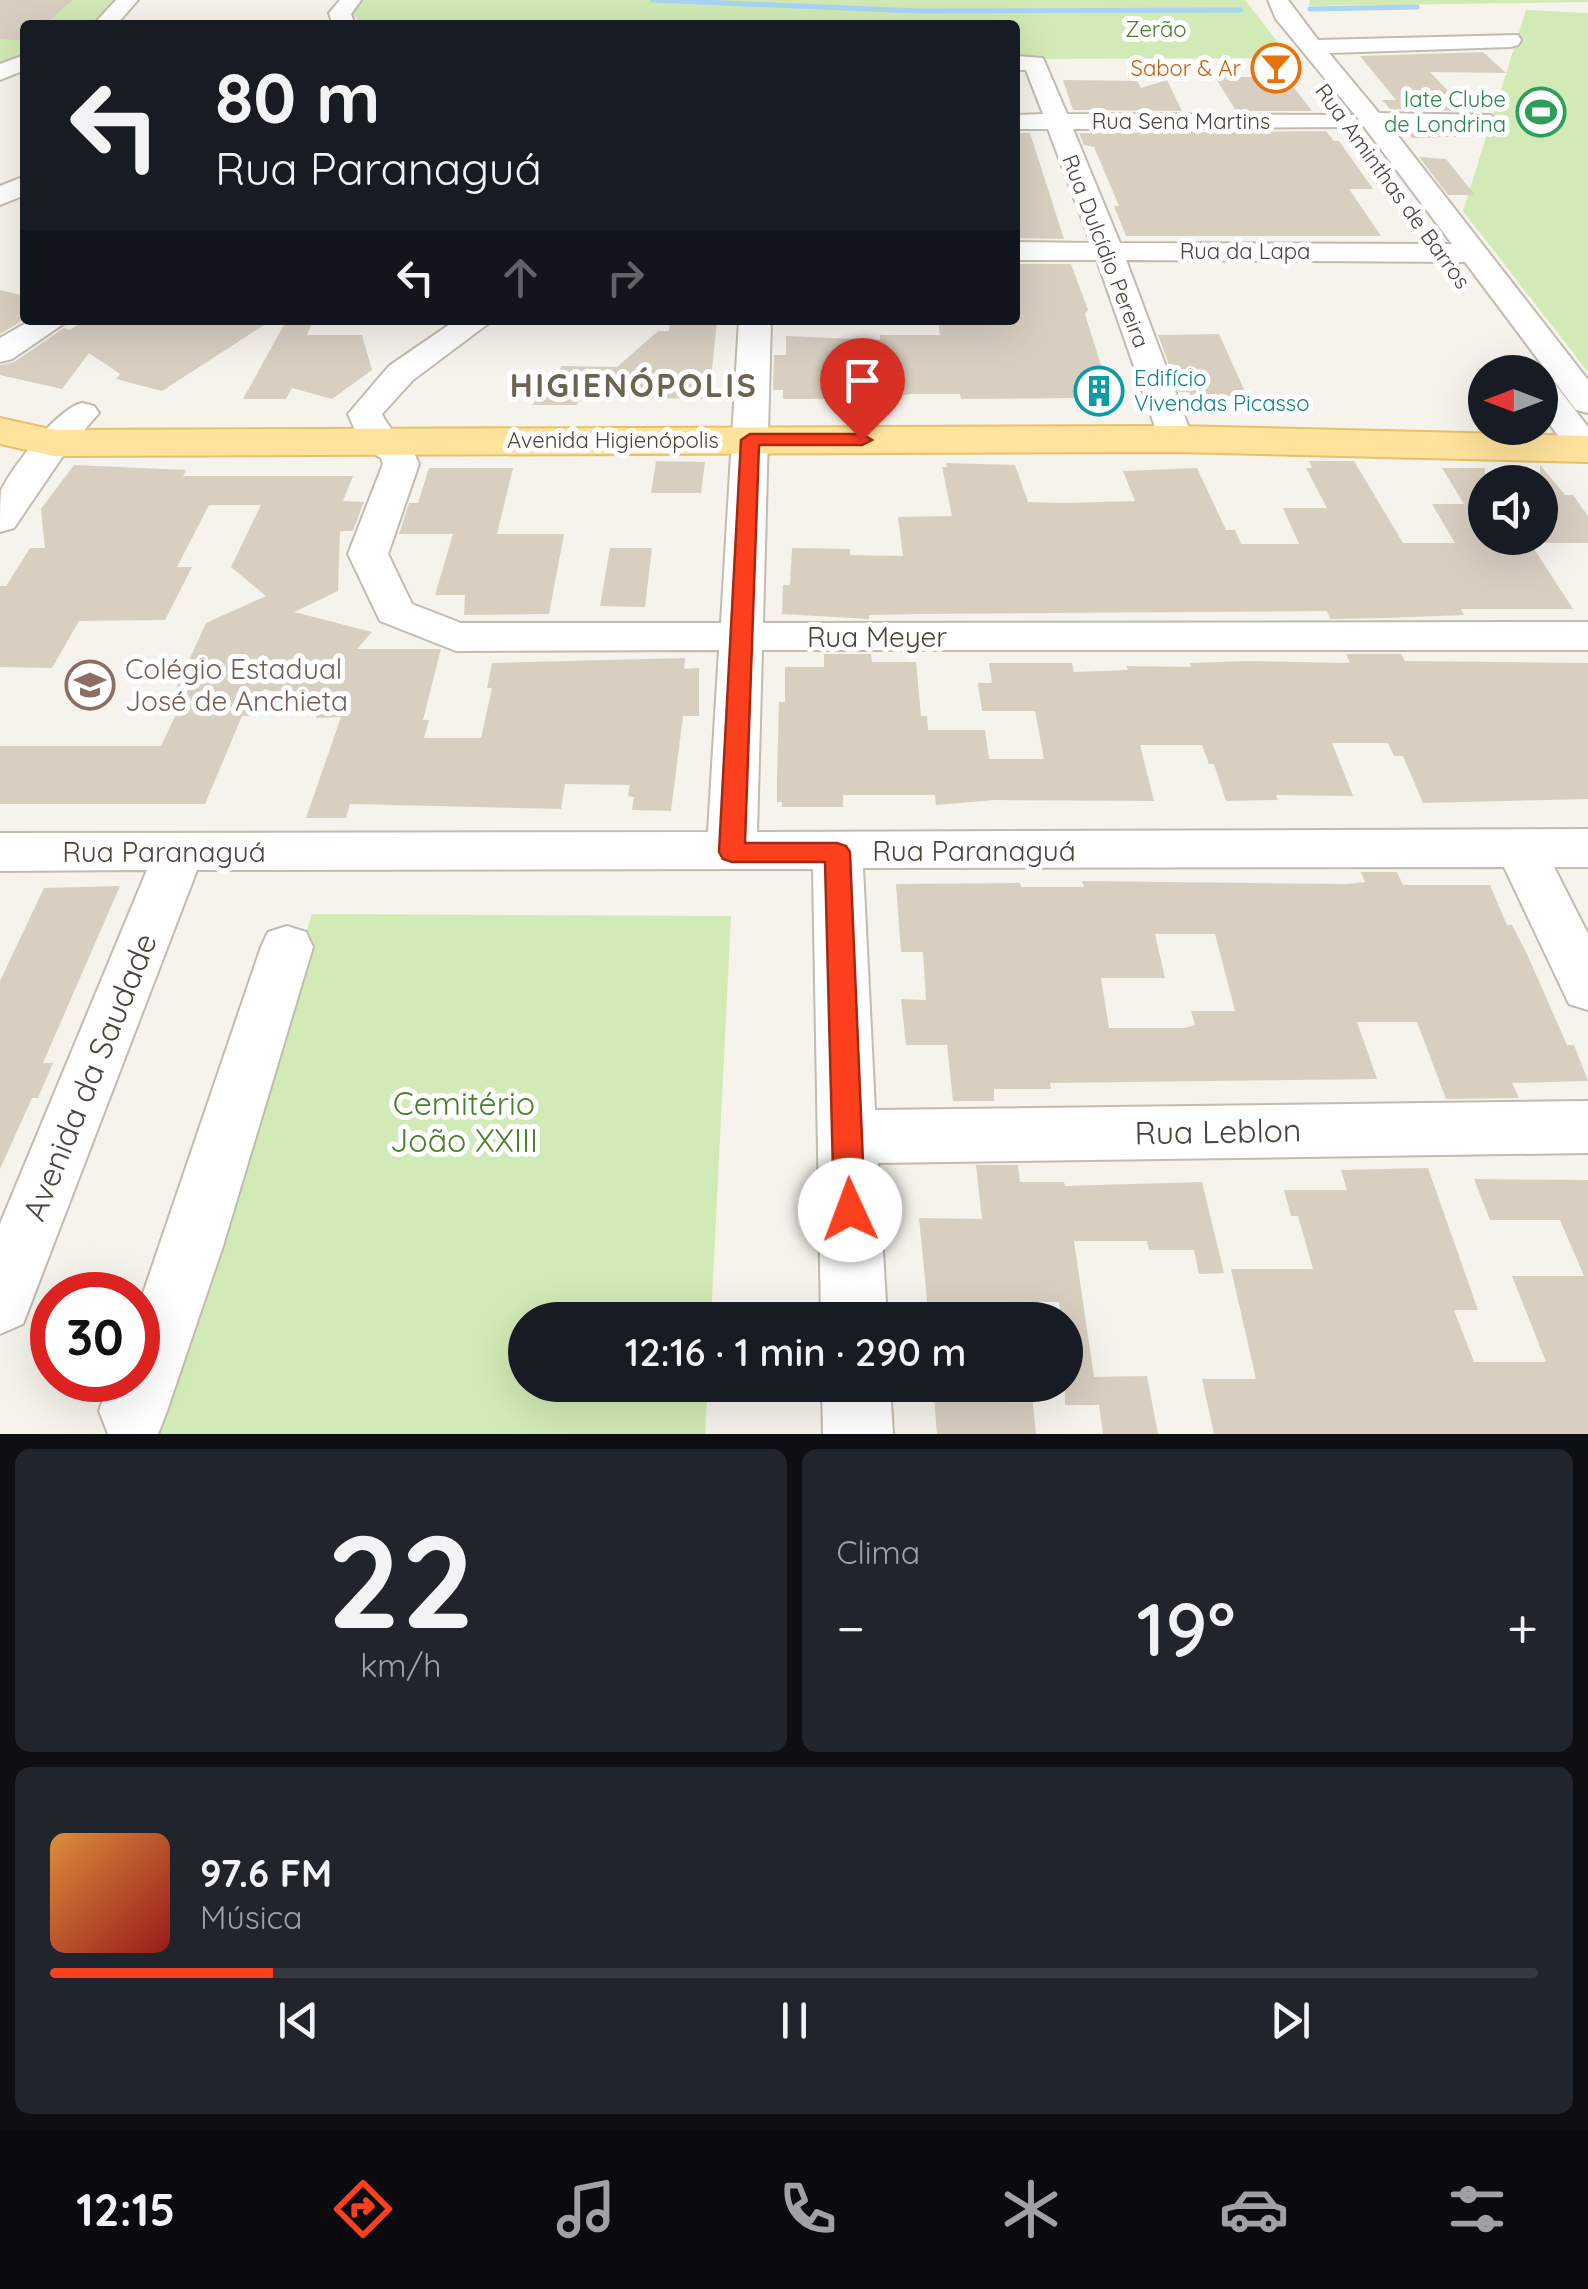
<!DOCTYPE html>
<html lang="pt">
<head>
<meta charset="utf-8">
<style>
	:root { --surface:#171b24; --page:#20242c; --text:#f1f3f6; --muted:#9ea1a6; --line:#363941; --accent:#fc3f1d }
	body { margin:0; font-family:Quicksand,sans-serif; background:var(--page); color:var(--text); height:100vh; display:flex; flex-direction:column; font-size:38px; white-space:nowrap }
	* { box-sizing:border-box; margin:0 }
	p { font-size:32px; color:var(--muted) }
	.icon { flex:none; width:55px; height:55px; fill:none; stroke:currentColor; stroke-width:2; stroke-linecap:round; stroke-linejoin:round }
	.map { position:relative; height:1434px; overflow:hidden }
	.drawer { display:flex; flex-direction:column; gap:15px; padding:15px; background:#0d0f14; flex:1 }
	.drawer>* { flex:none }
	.banner { position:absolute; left:20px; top:20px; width:1000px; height:305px; border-radius:10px; box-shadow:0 10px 40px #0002; background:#171b24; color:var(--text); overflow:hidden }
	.needle { width:65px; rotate:270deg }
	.buttons { position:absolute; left:1468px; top:355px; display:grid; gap:20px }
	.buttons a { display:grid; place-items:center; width:90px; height:90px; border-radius:50%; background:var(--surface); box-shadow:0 10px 40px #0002; font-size:50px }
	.speed { position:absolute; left:30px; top:1272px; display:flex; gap:20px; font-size:50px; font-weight:700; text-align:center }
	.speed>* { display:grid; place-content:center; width:130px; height:130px; border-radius:50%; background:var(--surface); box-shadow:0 10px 40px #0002; line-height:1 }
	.speed .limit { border:15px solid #d22; background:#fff; color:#111 }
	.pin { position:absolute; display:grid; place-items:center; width:85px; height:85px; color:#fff; margin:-102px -42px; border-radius:50% 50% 50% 0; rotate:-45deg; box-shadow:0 0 10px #0007 }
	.pin .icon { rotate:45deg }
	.me { position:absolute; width:110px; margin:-55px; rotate:358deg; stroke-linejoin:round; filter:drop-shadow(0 0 8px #0008) }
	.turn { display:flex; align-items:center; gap:35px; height:210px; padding:0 30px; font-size:45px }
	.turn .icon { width:130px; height:130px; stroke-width:2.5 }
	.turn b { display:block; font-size:70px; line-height:85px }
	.lanes { display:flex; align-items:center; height:95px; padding:0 30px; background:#0003; justify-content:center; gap:50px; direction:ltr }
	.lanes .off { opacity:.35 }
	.big { font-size:75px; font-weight:600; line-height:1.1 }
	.drawer .card { flex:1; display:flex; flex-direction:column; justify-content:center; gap:15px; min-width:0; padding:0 35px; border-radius:15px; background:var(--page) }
	.drawer .dial { align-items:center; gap:0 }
	.dial b { font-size:130px; line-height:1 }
	.song { display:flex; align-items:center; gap:30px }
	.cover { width:120px; height:120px; border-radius:15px; background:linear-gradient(135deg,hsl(30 70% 55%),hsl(0 70% 35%)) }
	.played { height:10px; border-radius:5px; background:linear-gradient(90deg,var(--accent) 15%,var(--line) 15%) }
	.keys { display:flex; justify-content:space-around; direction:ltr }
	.heat { display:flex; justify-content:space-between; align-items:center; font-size:55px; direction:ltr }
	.drawer .tiles { flex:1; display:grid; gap:15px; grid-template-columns:1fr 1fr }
	.card:last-child { grid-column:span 2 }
	.trip { position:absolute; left:508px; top:1302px; width:575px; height:100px; border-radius:50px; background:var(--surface); box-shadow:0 10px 40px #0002; font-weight:600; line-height:100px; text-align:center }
	.menu { display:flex; height:160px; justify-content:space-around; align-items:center; background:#090b0e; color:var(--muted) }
	.menu .icon { width:70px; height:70px }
	.menu .current { color:var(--accent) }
	.menu b { font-size:45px; color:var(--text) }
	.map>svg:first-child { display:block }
</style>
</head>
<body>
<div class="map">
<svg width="1588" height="1434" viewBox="0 0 1588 1434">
	<rect width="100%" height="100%" fill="#f6f3ec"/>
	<g fill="#d2eab5">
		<polygon points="0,0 117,0 95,25 25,25 25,57 0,66"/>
		<polygon points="360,0 1245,0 1277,41 1282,58 1015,59 1015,25 363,25 352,13"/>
		<polygon points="1310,0 1588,0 1588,2 1309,6"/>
		<polygon points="1526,10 1588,13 1588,372 1463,211"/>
		<polygon points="312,914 731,916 711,1320 525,1320 525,1385 708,1385 705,1434 144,1434"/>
	</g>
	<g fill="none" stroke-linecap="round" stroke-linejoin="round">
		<g stroke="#a9d4f2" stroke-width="5">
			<polyline points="652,0 918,11 1241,10"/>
			<polyline points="1310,9 1417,7"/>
		</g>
	</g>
	<g fill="#d8cfc1" fill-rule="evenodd">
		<polygon points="0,0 73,0 44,25 25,25 25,41 0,39"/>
		<polygon points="1483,52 1506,73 1430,72 1466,110 1458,111 1390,109 1382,100 1396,100 1360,56"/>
		<polygon points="1215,77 1286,77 1312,111 1236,111"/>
		<polygon points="1063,80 1137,81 1141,88 1167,80 1182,111 1073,110"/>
		<polygon points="1326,131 1334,141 1339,141 1373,189 1349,189 1381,236 1126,236 1114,206 1119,206 1094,147 1084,145 1079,133"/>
		<polygon points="1406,131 1476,131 1481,136 1412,138"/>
		<polygon points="1015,133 1030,133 1064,239 1015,238"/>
		<polygon points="1419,157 1446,159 1475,195 1448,195"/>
		<polygon points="1015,264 1071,264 1088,310 1085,314 1105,378 1109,378 1119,405 1089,405 1086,398 961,399 960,394 911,394 893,397 894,405 854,405 854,399 783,399 783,390 773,390 774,355 786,355 786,336 880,340 880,335 940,335 938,321 1015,321"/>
		<polygon points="0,290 25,296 25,319 0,334"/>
		<polygon points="87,320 272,320 162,391 116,379 120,374 89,353 62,389 0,375 0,365 14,362 64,328 69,330"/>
		<polygon points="670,320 717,320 709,399 584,397 576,405 532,405 562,366 617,367 658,331 669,331"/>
		<polygon points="286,321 313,321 307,335 362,335 372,370 332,399 292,388 286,399 243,399"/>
		<polygon points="1219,334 1247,396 1191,396 1189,392 1179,392 1158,335"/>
		<polygon points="656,461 705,462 701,493 651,493"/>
		<polygon points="1309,461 1354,461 1403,543 1455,543 1432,504 1464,504 1442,468 1485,468 1485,538 1527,538 1573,609 1461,609 1464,615 1385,618 1330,619 1327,611 922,614 869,615 869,619 782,614 783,585 790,585 792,548 850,549 850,555 903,556 898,517 952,516 942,467 947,467 946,463 1015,465 1028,502 1064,503 1135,501 1123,471 1197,468 1226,530 1235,530 1241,544 1299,544 1283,508 1327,508 1306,468 1312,468"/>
		<polygon points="74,465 186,470 183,476 353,476 343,501 364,502 353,531 340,531 338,591 294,612 372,632 357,649 441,649 423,720 429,720 424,738 481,738 492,688 487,688 492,663 685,658 684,669 699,668 699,716 683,716 671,811 632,810 634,797 628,796 630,785 565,784 561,809 350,804 346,818 306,818 341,717 316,718 320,703 264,689 252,716 242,716 205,804 0,804 0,746 161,746 188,689 176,689 206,623 266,596 231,567 261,505 209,505 177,567 192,567 165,620 79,621 52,668 0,667 0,586 6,586 30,548 45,548 41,509"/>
		<polygon points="1540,465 1565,495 1573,495 1588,516 1588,543 1540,543"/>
		<polygon points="429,468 513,468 497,534 564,534 549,614 464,615 465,595 435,595 453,534 399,534 409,503 418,503"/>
		<polygon points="610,548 652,548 645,607 600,606"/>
		<polygon points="824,654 871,654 872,662 916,662 921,716 927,716 928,730 985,730 989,759 1044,759 1035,711 982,711 978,683 992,683 989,663 1072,663 1074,672 1128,670 1126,666 1191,667 1190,663 1248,661 1350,663 1346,654 1401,654 1405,661 1588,663 1588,799 1423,803 1403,756 1394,756 1388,743 1332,743 1353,796 1276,795 1278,800 1226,801 1214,764 1209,764 1202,745 1140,745 1154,801 995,800 936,805 935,795 843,795 843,807 782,807 782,802 777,802 777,779 779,702 785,702 785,667 824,667"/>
		<path d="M1361 872H1397L1403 885H1490L1507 925H1512L1527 954 1567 1045H1574L1588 1081 1512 1083 1519 1098 1446 1099 1417 1022H1357L1377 1079 1050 1083 1051 1089H994V1101H953L947 1045H906L901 999 926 1000 923 952H901L896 884 1020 883 1021 887H1084L1082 881 1347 884 1365 882ZM1155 934H1215L1235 1011H1191L1195 1025 1184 1028H1109L1101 978H1165Z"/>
		<polygon points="120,886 43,1063 53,1063 38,1098 32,1098 0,1169 0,981 44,888"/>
		<polygon points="976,1165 1018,1165 1020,1182 1064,1182 1065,1186 1202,1182 1224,1273 1199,1274 1194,1250 1149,1250 1147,1241 1074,1241 1094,1377 1147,1376 1158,1434 1103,1434 1099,1405 1065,1405 1065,1320 1061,1320 1059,1302 999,1302 1001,1320 929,1320 919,1218 982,1219"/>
		<polygon points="1428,1168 1478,1310 1454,1310 1474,1362 1546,1362 1512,1276 1584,1276 1560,1220 1490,1220 1474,1179 1588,1180 1588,1434 1214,1434 1202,1379 1256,1379 1231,1269 1313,1269 1298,1216 1291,1216 1284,1190 1347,1190 1341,1170"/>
		<polygon points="933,1385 1031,1385 1036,1434 937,1434"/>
	</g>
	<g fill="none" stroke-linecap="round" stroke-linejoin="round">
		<g stroke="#c2bbae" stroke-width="4">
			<g id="minor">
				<polygon points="116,0 138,0 116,25 93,25"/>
				<polygon points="340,0 361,0 351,14 355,25 333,25 329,13"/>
				<path d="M1268 0H1288L1318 40 1518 35 1521 40 1518 45 1510 47 1329 53 1379 113 1491 115 1494 120 1482 127H1391L1588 380V413L1576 410 1465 262 1126 260 1193 439 1188 447 1175 450 1162 447 1097 260H1015V242L1091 243 1048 129H1015V115L1043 114 1026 70H1015V56L1043 58 1067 114 1355 115 1276 19ZM1356 116 1452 244 1120 243 1073 129 1346 127 1355 125Z"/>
				<polygon points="25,55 25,70 0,80 0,64"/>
				<polygon points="25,176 25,195 0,205 0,186"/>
				<polygon points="31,320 69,320 12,359 0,362 0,338"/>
				<path d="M456 320H493L413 380 382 414C393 438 411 440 419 464L388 554 412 604 461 623H721L739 320H771L763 623 1588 622V650H762L757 832 1588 829V867H1554L1588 934V1010L1569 1004 1504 867 863 868 875 1110 1588 1101V1153L878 1163 887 1320H821L813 869 197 870 23 1324 0 1334V1224L147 870 0 871V833L708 832 719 650 456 651 380 621 348 554 383 464 381 458 363 448 348 414 389 366Z"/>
				<polygon points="1540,377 1552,380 1588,427 1588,462 1575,459 1540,411"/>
				<path d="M82 403 94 406 99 413 67 450 14 528 0 532C0 520 0 502 1 491 11 468 58 408 82 403Z"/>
				<polygon points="287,926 306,932 313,947 223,1246 167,1411 158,1434 108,1434 99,1411 110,1380 138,1380 138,1308 261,947 268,932"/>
				<polygon points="822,1385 890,1385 893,1434 823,1434"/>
			</g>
		</g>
		<g stroke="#e6c16a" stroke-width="4">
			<polygon id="major" points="0,418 54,430 1175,426 1588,436 1588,462 1175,452 54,456 0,444"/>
		</g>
		<use href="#minor" fill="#fff" fill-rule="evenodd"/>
		<use href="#major" fill="#ffe39c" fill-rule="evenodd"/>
	</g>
	<polygon fill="#fc3f1d" stroke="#a42913" stroke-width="2.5" points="750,434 862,434 872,440 862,445 759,445 745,843 837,843 846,846 850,852 865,1210 861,1221 850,1225 839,1221 834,1210 825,862 732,862 723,859 719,852 741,440"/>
	<defs>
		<g id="bar-ring" transform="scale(2.5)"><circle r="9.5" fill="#fff" stroke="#e8710a" stroke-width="1.5"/><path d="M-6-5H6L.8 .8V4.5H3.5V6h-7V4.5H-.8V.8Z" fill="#e8710a"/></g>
		<g id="stadium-ring" transform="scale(2.5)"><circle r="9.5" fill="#fff" stroke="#2e9e5b" stroke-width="1.5"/><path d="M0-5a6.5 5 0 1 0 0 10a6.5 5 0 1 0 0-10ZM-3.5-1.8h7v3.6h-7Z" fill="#2e9e5b"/></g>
		<g id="building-ring" transform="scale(2.5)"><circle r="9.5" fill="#fff" stroke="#0f9aa8" stroke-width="1.5"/><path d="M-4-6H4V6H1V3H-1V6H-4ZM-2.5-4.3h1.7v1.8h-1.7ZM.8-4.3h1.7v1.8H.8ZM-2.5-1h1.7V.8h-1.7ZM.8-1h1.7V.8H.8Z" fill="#0f9aa8"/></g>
		<g id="school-ring" transform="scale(2.5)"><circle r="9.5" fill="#fff" stroke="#8d6e63" stroke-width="1.5"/><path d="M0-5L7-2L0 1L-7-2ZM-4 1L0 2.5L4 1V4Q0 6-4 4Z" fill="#8d6e63"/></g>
	</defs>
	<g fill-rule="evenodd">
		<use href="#bar-ring" x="1276" y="68"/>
		<use href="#stadium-ring" x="1541" y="112"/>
		<use href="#building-ring" x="1099" y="391"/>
		<use href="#school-ring" x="90" y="685"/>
	</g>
	<g text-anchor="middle" stroke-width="10" stroke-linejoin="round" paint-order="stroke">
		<g font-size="22" fill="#4a7f2a" stroke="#fff">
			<text x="1156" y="37">Zerão</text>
		</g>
		<g font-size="22" fill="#c56008" stroke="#fff" text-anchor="end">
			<text x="1241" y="76">Sabor &amp; Ar</text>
		</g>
		<g font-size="22" fill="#27864d" stroke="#fff" text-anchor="end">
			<text x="1506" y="107">Iate Clube<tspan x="1506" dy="25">de Londrina</tspan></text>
		</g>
		<g font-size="22" fill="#4b4439" stroke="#fff">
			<text x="1181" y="129">Rua Sena Martins</text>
			<text transform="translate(1393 186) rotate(54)" y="8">Rua Aminthas de Barros</text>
			<text transform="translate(1106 251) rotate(69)" y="8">Rua Dulcídio Pereira</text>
			<text x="1245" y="259">Rua da Lapa</text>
			<text x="613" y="448">Avenida Higienópolis</text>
		</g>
		<g font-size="22" fill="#0d838f" stroke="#fff" text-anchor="start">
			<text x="1134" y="386">Edifício<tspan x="1134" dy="25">Vivendas Picasso</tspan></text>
		</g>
		<g font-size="28" fill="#4b4439" stroke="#fff">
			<text x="877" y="647">Rua Meyer</text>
			<text x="974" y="861">Rua Paranaguá</text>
			<text x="164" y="862">Rua Paranaguá</text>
		</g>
		<g font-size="28" fill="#785e54" stroke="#fff" text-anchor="start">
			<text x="125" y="679">Colégio Estadual<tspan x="125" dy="32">José de Anchieta</tspan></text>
		</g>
		<g font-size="32" font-weight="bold" letter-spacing="2.5" fill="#6e6250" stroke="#fff">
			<text x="634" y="397">HIGIENÓPOLIS</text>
		</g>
		<g font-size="32" fill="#4b4439" stroke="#fff">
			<text transform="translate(90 1077) rotate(-68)" y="11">Avenida da Saudade</text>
			<text transform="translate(1218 1132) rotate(-1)" y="11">Rua Leblon</text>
		</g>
		<g font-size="32" fill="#4a7f2a" stroke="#fff">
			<text x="464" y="1115">Cemitério<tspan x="464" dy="37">João XXIII</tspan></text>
		</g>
	</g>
</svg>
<div class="buttons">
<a><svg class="needle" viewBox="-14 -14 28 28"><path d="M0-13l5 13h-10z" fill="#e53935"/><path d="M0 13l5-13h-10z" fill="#9ea1a6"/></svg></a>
<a><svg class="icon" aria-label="sound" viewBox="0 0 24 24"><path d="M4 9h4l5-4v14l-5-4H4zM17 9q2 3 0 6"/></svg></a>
</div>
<div class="speed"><div class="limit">30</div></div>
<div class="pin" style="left:862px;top:440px;background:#d93025"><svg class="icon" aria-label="arrive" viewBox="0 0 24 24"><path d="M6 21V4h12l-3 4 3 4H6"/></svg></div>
<svg class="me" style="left:850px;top:1210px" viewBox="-20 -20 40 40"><circle r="19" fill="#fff"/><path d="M0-13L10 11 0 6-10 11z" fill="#fc3f1d"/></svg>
<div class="trip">12:16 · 1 min · 290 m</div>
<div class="banner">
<div class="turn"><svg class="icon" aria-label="left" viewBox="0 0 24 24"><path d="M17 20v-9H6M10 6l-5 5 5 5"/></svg><div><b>80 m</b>Rua Paranaguá</div></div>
<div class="lanes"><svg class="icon" aria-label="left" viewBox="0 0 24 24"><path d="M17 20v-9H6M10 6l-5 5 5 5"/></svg><svg class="icon off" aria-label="ahead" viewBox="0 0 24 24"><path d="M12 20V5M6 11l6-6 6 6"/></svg><svg class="icon off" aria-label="right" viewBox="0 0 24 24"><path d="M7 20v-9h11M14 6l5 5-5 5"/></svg></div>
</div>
</div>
<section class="drawer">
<div class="tiles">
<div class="card dial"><b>22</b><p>km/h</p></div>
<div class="card"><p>Clima</p>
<div class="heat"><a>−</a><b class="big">19°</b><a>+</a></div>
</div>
<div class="card">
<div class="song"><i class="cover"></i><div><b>97.6 FM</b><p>Música</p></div></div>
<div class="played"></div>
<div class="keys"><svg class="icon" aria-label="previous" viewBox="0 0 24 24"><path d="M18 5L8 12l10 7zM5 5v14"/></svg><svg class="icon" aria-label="pause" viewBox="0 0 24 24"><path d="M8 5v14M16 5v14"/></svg><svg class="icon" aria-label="next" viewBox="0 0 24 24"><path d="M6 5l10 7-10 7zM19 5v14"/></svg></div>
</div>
</div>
</section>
<nav class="menu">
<b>12:15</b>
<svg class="icon current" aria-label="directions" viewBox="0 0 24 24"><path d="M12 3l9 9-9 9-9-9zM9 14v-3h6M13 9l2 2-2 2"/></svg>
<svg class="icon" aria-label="music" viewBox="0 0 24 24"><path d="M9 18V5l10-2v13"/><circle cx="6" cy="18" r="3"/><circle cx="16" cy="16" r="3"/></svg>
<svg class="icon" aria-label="phone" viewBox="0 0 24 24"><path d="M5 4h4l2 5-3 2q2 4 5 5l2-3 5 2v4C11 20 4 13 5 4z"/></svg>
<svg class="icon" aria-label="climate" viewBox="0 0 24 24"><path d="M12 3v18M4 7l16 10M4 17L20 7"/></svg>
<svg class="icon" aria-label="car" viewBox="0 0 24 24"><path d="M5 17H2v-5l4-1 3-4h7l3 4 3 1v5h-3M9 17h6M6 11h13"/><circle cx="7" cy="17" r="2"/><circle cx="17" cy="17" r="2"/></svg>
<svg class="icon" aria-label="filters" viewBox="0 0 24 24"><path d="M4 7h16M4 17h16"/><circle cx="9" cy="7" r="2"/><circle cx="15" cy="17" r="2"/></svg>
</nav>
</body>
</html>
